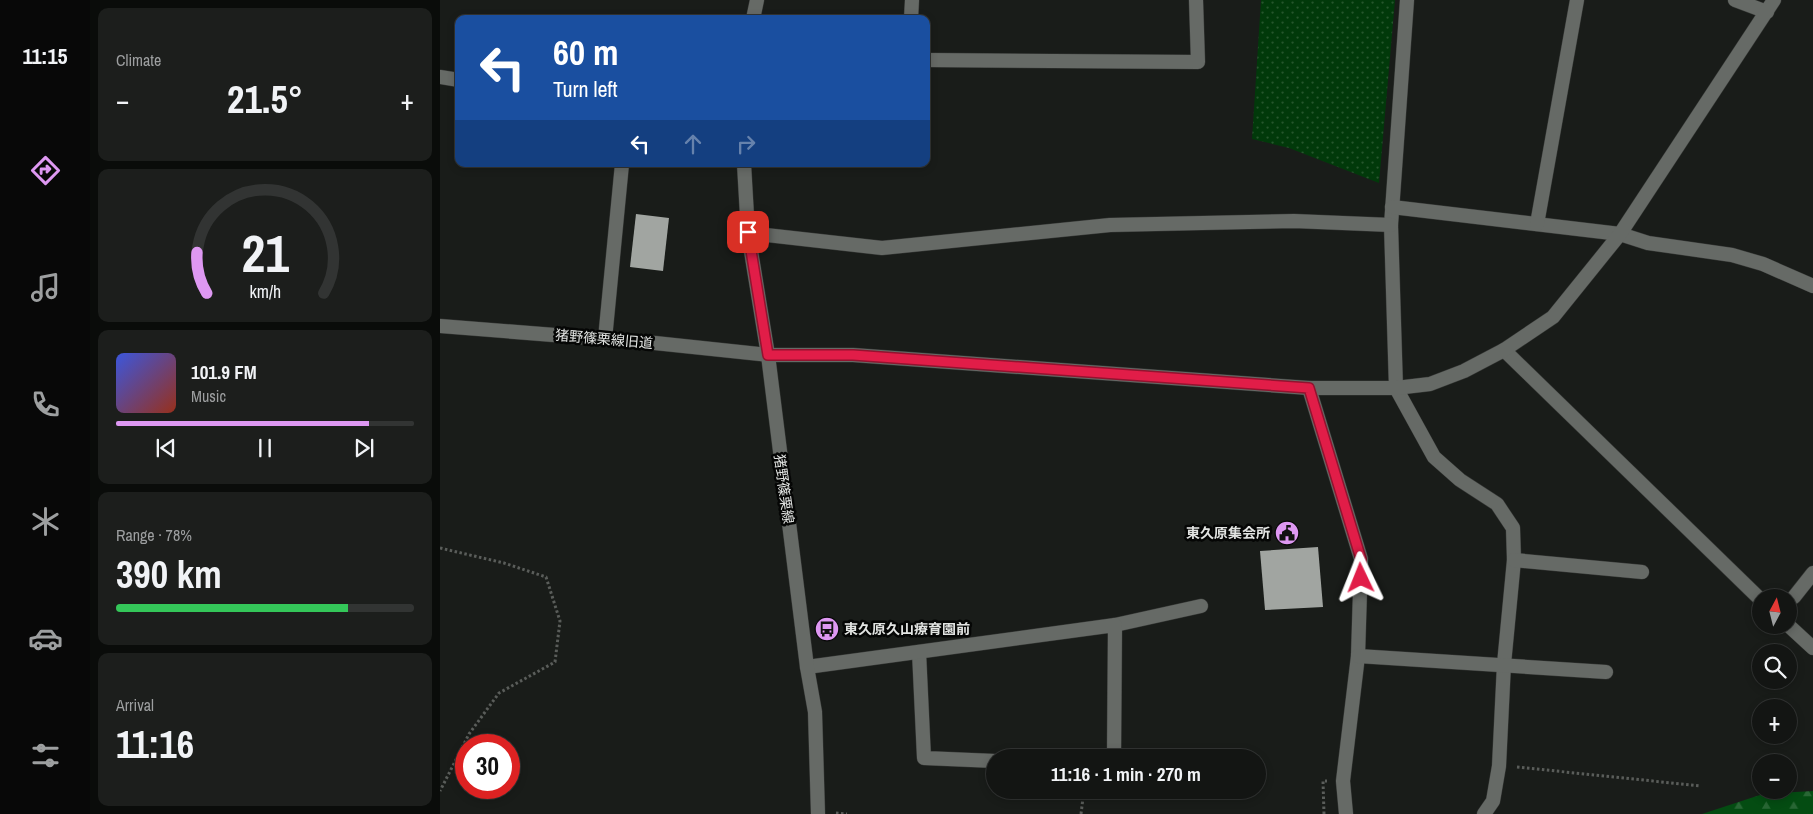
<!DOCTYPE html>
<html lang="en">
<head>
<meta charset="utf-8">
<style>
	:root { --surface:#131513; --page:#1c1e1c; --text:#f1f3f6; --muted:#9d9fa0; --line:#323433; --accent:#de98f2 }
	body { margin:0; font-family:"Archivo Narrow","Noto Sans JP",sans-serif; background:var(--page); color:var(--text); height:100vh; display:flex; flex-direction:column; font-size:19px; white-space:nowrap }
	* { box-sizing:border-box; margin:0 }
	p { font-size:16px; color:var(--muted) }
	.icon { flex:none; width:28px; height:28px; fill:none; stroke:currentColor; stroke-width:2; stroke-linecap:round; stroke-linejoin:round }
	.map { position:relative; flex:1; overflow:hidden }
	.side { display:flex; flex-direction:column; gap:8px; padding:8px; background:#0a0c0a; width:350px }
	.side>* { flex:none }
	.hud { position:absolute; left:15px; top:15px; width:475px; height:152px; border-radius:10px; box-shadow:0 2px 8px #0003,0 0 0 1px var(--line); background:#1a4fa0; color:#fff; overflow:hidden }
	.needle { width:32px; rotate:7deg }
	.tools { position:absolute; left:1312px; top:589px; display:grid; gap:10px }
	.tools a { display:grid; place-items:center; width:45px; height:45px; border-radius:50%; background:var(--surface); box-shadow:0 2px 8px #0003,0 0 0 1px var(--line); font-size:25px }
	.speed { position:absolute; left:15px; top:734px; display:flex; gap:10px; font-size:25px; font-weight:700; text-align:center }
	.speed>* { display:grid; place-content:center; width:65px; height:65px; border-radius:50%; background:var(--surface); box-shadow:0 2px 8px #0003,0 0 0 1px var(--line); line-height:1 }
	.speed .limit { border:8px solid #d22; background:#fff; color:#111 }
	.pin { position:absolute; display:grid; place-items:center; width:42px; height:42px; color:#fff; margin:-21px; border-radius:10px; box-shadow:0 2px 8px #0006 }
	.me { position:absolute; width:55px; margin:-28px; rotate:358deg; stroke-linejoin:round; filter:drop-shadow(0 0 4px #0008) }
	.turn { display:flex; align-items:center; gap:18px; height:105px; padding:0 15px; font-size:22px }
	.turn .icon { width:65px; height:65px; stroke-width:2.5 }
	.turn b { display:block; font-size:35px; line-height:42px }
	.lanes { display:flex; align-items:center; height:48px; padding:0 15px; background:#0003; justify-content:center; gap:25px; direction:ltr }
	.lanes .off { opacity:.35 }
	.big { font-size:38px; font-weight:700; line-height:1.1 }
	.side .widget { flex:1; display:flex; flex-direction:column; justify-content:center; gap:8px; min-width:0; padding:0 18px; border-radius:10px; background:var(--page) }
	.side .dial { align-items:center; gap:0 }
	.dial svg { height:130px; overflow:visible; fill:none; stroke:var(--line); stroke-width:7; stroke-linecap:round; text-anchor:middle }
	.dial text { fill:var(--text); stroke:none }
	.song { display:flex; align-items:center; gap:15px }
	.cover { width:60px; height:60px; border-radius:8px; background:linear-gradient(135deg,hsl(230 70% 55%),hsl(10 70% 35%)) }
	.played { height:5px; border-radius:2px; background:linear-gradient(90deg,var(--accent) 85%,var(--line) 85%) }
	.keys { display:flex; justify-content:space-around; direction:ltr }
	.heat { display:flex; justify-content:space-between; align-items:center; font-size:28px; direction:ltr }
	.charge { height:8px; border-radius:4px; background:linear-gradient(90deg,#34c759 78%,var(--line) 0) }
	.trip { position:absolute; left:546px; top:749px; width:280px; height:50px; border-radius:25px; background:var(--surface); box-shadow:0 2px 8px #0003,0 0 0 1px var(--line); font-weight:700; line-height:50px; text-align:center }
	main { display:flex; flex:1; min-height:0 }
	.dock { display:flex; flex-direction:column; width:90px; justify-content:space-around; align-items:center; background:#080808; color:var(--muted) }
	.dock .icon { width:35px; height:35px }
	.dock .selected { color:var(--accent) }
	.dock b { font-size:22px; color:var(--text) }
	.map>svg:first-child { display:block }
</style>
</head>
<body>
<main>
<nav class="dock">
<b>11:15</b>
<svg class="icon selected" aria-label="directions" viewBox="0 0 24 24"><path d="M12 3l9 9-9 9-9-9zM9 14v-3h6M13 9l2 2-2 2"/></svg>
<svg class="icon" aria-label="music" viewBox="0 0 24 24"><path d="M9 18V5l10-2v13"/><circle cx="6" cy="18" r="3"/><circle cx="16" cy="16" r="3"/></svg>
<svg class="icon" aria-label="phone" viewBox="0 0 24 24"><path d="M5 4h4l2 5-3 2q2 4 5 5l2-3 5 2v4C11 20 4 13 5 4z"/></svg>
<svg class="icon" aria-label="climate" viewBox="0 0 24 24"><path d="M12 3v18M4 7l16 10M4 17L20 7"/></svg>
<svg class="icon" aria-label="car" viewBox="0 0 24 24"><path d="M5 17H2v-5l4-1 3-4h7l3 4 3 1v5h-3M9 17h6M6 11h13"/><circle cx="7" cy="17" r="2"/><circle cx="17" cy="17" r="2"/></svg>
<svg class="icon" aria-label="filters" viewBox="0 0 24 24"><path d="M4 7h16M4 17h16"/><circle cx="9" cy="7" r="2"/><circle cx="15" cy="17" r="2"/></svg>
</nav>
<section class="side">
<div class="widget"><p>Climate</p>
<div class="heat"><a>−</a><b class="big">21.5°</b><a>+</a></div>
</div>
<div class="widget dial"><svg viewBox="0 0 100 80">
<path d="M14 69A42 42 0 1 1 86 69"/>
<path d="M14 69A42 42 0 0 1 8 44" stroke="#de98f2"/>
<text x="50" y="56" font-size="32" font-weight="700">21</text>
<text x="50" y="72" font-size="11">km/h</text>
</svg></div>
<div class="widget">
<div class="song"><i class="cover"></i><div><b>101.9 FM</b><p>Music</p></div></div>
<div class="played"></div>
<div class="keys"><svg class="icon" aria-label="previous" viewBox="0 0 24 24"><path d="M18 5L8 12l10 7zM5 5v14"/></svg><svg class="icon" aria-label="pause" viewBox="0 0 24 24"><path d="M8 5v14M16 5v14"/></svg><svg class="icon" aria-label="next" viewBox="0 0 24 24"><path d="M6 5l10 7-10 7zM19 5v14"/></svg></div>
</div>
<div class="widget"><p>Range · 78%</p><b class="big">390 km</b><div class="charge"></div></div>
<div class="widget"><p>Arrival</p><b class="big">11:16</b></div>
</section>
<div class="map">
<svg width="1373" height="814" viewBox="0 0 1373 814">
	<defs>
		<pattern id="forest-firs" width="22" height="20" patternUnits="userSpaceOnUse" patternTransform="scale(1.25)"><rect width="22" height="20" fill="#044c12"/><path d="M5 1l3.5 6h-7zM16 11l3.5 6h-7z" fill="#286634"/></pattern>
		<pattern id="park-dots" width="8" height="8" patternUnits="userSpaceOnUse" patternTransform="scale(1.25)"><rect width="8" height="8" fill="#01390a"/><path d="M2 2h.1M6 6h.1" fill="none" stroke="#26562d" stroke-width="1.8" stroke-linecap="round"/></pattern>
	</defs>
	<rect width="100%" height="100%" fill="#191c19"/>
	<polygon fill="url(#forest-firs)" points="1373,791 1373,814 1262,814 1323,794"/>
	<polygon fill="url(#park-dots)" points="821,0 955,0 939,183 849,148 812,139"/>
	<g fill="#a1a5a1">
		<polygon points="196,214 229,218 223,271 190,267"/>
		<polygon points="878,547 883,607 825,610 820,551"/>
	</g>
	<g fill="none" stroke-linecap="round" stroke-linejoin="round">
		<g stroke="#363836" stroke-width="15">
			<g id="minor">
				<polyline points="967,0 951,225 956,388 994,457 1020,480 1057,504 1073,528 1074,560 1064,664 1059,766 1053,801 1044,814"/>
				<polyline points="1295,0 1327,12"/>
				<polyline points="471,19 472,0"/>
				<polyline points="486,60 758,62 756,0"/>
				<polyline points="0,77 19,80"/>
				<polyline points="952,207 1180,234 1208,243 1292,255 1323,264 1373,286"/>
				<polyline points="1097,224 1137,0"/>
				<polyline points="308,233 442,248 670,225 854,221 951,225"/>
				<polyline points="165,339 182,164"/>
				<polyline points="1064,350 1321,600"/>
				<polyline points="328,355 413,355 869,388 956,388 990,384 1024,371 1064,350 1113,317 1180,234 1334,0"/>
				<polyline points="869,388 921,559 918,656 903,781 906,814"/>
				<polyline points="1074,560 1202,572"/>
				<polyline points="1354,597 1373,573"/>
				<polyline points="675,625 761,606"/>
				<polyline points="1348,625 1373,648"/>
				<polyline points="479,652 484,758 555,761"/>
				<polyline points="918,656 1166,672"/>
				<polyline points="367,667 675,625 674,758"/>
			</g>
		</g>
		<g stroke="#363836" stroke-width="15">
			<polyline id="tertiary" points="0,326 215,343 328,355"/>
		</g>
		<g stroke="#363836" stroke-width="15">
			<g id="secondary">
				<polyline points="313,19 317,0"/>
				<polyline points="304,164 308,233 328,355 367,667 375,712 378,814"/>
			</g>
		</g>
		<g stroke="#5a5d5a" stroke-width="3" stroke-dasharray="2.5 2.5" stroke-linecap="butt">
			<polyline points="0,548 64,563 106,577 120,621 115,662 59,693 29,734 0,791"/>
			<polyline points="1077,767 1261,786"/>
			<polyline points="396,813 407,814"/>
			<polyline points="641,814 644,790"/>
			<polyline points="884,814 883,781 887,781"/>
		</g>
		<use href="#minor" stroke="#666a66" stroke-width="14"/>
		<use href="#tertiary" stroke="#666a66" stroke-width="14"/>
		<use href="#secondary" stroke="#666a66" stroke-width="14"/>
	</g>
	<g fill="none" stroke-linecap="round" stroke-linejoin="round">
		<g stroke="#92132f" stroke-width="12">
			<polyline id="route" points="308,232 328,355 413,355 869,388 921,559 921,578"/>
		</g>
		<use href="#route" stroke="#e11d48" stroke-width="9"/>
	</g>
	<defs>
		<g id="civic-disc" transform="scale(1.25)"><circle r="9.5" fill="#de98f2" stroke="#050605"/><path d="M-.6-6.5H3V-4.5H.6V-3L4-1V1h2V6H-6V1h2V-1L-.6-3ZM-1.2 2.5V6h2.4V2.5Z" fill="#111"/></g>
		<g id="bus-disc" transform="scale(1.25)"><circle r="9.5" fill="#de98f2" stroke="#050605"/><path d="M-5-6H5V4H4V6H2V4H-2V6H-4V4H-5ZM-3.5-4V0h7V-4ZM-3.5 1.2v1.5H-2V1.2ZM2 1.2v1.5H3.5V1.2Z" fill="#111"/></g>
	</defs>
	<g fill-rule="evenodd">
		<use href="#civic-disc" x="847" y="533"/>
		<use href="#bus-disc" x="387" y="629"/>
	</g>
	<g text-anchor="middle" stroke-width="5" stroke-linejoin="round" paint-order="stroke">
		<g font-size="14" fill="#e2e4e2" stroke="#050605">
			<text transform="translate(164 339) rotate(5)" y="5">猪野篠栗線旧道</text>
			<text transform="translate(344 489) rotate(82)" y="5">猪野篠栗線</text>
		</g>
		<g font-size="14" font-weight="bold" fill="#e2e4e2" stroke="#050605" text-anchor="end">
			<text x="830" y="538">東久原集会所</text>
			<text x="404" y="634" text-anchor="start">東久原久山療育園前</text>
		</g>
	</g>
</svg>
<div class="tools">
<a><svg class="needle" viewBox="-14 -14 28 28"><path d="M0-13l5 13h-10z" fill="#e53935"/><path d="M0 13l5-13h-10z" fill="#9d9fa0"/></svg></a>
<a><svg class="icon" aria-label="search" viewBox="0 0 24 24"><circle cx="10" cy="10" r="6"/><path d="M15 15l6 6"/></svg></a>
<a>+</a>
<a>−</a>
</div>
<div class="speed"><div class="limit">30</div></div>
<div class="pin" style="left:308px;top:232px;background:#d93025"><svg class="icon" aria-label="arrive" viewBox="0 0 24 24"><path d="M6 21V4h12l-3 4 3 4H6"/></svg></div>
<svg class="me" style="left:921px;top:578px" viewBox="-20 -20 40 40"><path d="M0-17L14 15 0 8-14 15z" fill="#e11d48" stroke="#fff" stroke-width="4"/></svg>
<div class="trip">11:16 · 1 min · 270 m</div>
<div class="hud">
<div class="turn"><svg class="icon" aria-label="left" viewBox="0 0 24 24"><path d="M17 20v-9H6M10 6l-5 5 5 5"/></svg><div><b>60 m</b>Turn left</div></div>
<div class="lanes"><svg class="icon" aria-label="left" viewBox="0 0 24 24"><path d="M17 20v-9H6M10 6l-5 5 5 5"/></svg><svg class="icon off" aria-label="ahead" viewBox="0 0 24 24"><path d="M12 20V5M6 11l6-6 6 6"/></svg><svg class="icon off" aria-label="right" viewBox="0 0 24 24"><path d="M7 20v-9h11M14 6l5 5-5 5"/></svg></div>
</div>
</div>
</main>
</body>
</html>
